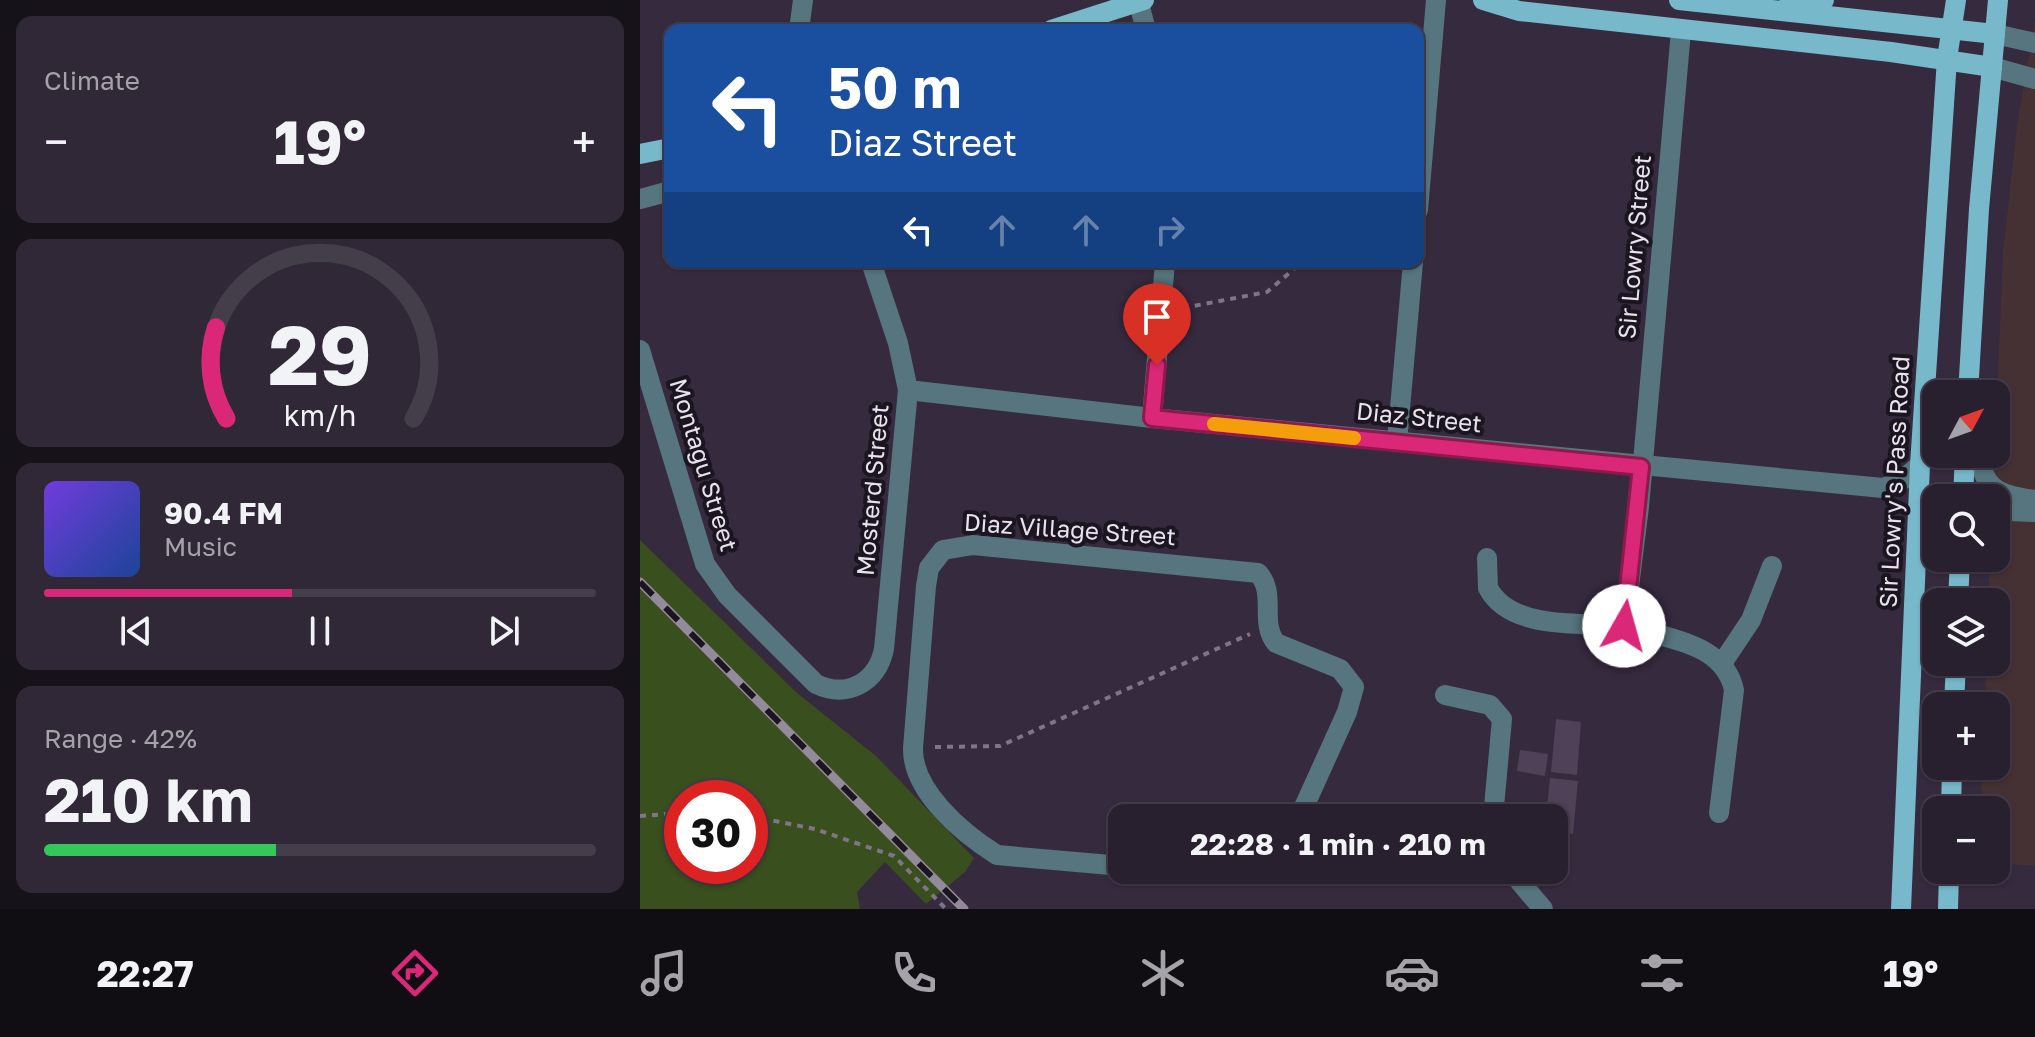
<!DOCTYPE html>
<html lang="en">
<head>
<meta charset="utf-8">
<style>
	:root { --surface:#28202f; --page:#302837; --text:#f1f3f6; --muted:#a5a3aa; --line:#443e4b; --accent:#db2777 }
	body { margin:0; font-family:"Golos Text",sans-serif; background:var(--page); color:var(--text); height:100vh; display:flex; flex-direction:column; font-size:30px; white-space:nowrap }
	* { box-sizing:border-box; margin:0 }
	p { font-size:26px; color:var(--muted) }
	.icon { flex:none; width:44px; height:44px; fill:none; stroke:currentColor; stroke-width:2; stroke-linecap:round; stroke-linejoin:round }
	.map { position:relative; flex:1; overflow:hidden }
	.details { display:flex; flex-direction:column; gap:16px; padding:16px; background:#16121a; width:640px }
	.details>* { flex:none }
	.hud { position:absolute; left:24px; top:24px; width:760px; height:244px; border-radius:16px; box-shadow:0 2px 6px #0004,0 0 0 2px var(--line); background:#1a4fa0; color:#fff; overflow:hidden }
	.needle { width:52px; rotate:49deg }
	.tools { position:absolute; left:1282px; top:380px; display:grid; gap:16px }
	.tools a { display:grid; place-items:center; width:88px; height:88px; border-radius:16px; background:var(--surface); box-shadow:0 2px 6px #0004,0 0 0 2px var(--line); font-size:40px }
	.speed { position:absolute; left:24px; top:780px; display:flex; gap:16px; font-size:40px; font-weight:700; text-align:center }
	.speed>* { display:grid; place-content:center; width:104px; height:104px; border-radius:50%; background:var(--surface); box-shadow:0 2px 6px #0004,0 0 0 2px var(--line); line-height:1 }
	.speed .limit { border:12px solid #d22; background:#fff; color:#111 }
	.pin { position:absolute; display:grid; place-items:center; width:68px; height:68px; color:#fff; margin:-82px -34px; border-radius:50% 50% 50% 0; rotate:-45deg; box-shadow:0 0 8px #0007 }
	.pin .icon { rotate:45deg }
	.me { position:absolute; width:88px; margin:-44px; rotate:7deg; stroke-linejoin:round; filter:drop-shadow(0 0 6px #0008) }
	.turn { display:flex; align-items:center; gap:28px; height:168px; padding:0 32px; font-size:36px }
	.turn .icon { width:104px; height:104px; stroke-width:2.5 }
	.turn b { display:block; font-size:56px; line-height:68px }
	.lanes { display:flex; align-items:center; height:76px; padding:0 32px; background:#0003; justify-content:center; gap:40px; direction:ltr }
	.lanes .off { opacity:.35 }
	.big { font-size:60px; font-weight:700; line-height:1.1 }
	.details .tile { flex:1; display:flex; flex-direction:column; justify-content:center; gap:12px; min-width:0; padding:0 28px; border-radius:16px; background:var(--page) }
	.details .dial { align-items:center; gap:0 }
	.dial svg { height:208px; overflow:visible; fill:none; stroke:var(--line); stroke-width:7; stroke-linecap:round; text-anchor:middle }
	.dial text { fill:var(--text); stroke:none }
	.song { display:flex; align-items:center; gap:24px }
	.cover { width:96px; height:96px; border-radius:12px; background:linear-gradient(135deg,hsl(260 70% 55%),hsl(220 70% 35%)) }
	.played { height:8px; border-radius:4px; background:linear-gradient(90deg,var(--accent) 45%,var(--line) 45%) }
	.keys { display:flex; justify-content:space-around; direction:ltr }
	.heat { display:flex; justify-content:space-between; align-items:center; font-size:44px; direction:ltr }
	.charge { height:12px; border-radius:6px; background:linear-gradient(90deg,#34c759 42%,var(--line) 0) }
	.trip { position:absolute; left:468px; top:804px; width:460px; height:80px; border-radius:16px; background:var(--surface); box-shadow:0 2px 6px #0004,0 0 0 2px var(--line); font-weight:700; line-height:80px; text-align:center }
	.tabs { display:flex; height:128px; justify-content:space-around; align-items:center; background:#100d13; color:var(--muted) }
	.tabs .icon { width:56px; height:56px }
	.tabs .current { color:var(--accent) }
	.tabs b { font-size:36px; color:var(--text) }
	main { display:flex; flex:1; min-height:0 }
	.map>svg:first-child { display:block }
</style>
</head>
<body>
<main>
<section class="details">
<div class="tile"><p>Climate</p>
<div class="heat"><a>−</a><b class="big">19°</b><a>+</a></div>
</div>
<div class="tile dial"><svg viewBox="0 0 100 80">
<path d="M14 69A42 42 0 1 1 86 69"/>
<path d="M14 69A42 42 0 0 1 10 34" stroke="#db2777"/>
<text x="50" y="56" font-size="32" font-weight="700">29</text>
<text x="50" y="72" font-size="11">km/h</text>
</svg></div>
<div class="tile">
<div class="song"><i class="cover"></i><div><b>90.4 FM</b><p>Music</p></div></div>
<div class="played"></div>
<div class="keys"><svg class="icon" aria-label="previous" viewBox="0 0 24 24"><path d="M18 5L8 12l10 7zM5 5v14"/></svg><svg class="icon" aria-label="pause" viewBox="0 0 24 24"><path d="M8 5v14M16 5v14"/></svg><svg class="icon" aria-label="next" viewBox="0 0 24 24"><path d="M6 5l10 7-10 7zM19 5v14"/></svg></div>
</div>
<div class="tile"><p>Range · 42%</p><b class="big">210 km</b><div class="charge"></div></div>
</section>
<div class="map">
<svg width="1395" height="909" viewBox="0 0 1395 909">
	<rect width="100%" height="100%" fill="#362a3f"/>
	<polygon fill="#453134" points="1395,20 1395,866 1356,863 1356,810 1341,810 1342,766 1356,766 1356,706 1345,706 1346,662 1356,662 1356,602 1348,602 1350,558 1356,558 1356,498 1353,498 1363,254 1377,126"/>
	<path fill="#394f1d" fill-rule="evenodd" d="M0 540 157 693 236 756 334 858 325 872 286 904 245 862 217 892 220 909H0ZM42 798H110V866H42Z"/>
	<g fill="#4f4157">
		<polygon points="916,719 941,722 937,775 911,772"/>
		<polygon points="880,750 908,754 905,776 877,771"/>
		<polygon points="910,778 938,781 933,834 914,832 914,818 906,818"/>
	</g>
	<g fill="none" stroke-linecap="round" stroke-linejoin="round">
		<g stroke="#807588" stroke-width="4" stroke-dasharray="6 6" stroke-linecap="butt">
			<polyline points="543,308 627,292 662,262"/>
			<polyline points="295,747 360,746 610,634"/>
			<polyline points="0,816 42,813"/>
			<polyline points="110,816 175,829 254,856 306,909"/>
		</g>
		<g stroke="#56757e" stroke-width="20">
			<polyline points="498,0 506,30"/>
			<polyline points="159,30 163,0"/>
			<path d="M1041 31 999 507 984 626C1024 638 1084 642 1094 690L1079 813"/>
			<polyline points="1355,34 1395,43"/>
			<polyline points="1352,67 1395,79"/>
			<polyline points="0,199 30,191"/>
			<polyline points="778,210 796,0"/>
			<path d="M0 350 65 564 87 595 176 684C208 699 237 682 244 649L268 390 258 343 231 262"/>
			<polyline points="268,390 512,418 1243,488 1261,481 1280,465"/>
			<polyline points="512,418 525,262"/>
			<polyline points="757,442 773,262"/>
			<path d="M1341 454C1340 490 1364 496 1395 500"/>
			<polyline points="1356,515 1369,511 1395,512"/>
			<path d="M847 558 848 588C871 631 942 622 984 626"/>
			<polyline points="1083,662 1111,620 1132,566"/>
			<polyline points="805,695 850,705 862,719 853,818"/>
			<path d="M482 866 357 855C322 833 272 791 273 748L286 586 289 568 303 550 333 545 618 573C637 593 619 622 636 643L700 669 714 687 707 712 659 818"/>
			<polyline points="530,870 575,875 598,870"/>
			<polyline points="870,870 903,909"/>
		</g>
		<g stroke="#77b9cb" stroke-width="20">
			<polyline points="843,0 879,11 1251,52 1352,67"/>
			<polyline points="1039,0 1355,34"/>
			<polyline points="1147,7 1184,0"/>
			<polyline points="411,30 504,0"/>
			<polyline points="0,154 30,148"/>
			<polyline points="1328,394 1339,209 1358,0"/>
			<polyline points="1323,498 1325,454"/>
			<polyline points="1318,602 1320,558"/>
			<polyline points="1314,706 1316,662"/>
			<polyline points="1311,810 1312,766"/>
			<polyline points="1261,909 1280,465 1307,59 1316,0"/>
			<polyline points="1308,909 1309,870"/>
		</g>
		<g stroke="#938a9b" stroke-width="9">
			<polyline id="rail" points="0,582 324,909"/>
		</g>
		<use href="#rail" stroke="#1b151f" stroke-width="6" stroke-dasharray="18" stroke-linecap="butt"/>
	</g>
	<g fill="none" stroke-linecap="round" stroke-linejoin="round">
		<g stroke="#8e194d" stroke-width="20">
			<polyline id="route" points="517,365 512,418 1001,467 984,626"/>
		</g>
		<use href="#route" stroke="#db2777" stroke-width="14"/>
		<polyline stroke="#f59e0b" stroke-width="14" points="574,424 714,438"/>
	</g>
	<g text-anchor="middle" stroke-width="8" stroke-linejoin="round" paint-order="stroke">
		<g font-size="24" fill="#e9e1ef" stroke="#1b151f">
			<text transform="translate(995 247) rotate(-85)" y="8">Sir Lowry Street</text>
			<text transform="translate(779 418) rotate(6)" y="8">Diaz Street</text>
			<text transform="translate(63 465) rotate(73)" y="8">Montagu Street</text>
			<text transform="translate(1255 482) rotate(-87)" y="8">Sir Lowry's Pass Road</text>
			<text transform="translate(233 490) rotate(-85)" y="8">Mosterd Street</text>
			<text transform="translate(430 530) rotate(4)" y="8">Diaz Village Street</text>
		</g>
	</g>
</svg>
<div class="tools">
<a><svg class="needle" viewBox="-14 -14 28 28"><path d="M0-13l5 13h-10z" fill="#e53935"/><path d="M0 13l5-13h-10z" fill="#a5a3aa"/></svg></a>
<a><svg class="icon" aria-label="search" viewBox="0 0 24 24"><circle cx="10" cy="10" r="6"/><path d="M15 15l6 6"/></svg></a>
<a><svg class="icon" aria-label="layers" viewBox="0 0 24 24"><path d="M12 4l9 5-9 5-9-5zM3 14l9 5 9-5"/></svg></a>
<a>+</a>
<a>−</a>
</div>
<div class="speed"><div class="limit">30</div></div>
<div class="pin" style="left:517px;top:365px;background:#d93025"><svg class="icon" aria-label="arrive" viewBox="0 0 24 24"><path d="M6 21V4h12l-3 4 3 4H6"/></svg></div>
<svg class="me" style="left:984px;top:626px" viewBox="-20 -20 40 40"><circle r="19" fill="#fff"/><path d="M0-13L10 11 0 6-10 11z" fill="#db2777"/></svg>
<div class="trip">22:28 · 1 min · 210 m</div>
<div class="hud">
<div class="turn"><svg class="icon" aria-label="left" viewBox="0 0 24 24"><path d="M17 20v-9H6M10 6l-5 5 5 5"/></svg><div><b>50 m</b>Diaz Street</div></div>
<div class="lanes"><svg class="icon" aria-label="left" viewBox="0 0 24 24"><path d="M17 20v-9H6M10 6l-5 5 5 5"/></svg><svg class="icon off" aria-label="ahead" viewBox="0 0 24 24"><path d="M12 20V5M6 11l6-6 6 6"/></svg><svg class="icon off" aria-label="ahead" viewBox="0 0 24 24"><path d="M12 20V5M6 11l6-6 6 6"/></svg><svg class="icon off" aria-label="right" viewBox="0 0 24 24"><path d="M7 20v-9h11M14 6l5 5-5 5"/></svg></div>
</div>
</div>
</main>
<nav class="tabs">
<b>22:27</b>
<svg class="icon current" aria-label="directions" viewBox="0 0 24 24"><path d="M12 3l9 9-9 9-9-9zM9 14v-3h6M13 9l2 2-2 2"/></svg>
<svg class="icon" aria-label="music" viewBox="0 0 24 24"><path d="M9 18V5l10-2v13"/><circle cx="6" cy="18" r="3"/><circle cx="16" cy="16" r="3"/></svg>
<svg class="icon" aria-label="phone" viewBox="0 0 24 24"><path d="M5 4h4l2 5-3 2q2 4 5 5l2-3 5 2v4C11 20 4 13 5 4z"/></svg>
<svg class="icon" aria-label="climate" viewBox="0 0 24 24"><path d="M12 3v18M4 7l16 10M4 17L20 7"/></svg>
<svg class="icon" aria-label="car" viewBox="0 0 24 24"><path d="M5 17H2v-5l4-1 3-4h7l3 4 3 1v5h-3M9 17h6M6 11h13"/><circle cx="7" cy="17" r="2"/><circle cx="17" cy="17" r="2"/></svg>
<svg class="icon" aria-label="filters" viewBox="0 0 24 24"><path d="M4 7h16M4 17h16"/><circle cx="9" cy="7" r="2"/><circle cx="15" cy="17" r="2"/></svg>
<b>19°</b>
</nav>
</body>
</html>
